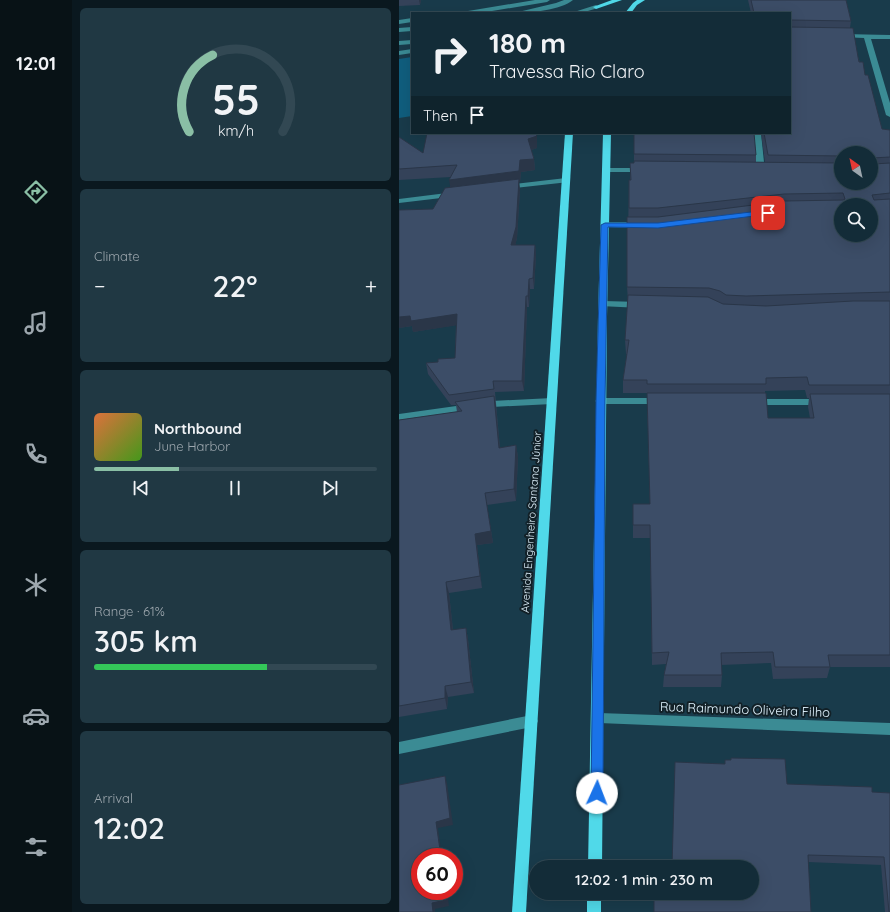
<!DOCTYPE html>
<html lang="en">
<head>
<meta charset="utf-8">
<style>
	:root { --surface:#132c38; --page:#203843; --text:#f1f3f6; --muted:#9da7ae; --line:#324853; --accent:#8abfa5 }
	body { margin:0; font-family:Quicksand,sans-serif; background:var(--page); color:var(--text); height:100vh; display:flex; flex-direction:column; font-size:15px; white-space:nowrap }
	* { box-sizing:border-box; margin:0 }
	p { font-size:13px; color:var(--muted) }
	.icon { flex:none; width:22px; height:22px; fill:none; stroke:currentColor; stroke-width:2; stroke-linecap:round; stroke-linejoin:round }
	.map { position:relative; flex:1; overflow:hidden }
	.drawer { display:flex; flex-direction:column; gap:8px; padding:8px; background:#0a181f; width:327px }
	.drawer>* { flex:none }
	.top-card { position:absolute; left:12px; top:12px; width:380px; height:122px; border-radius:0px; box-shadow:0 4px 16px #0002,0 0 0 1px var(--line); background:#132c38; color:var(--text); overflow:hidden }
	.needle { width:26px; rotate:327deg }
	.buttons { position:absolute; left:435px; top:146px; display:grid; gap:8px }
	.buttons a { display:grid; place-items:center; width:44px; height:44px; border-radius:50%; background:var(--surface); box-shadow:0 4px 16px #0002,0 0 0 1px var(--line); font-size:20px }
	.speed { position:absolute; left:12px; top:848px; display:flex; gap:8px; font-size:20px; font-weight:700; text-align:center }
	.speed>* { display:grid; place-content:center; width:52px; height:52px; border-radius:50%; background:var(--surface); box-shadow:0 4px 16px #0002,0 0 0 1px var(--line); line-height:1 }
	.speed .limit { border:6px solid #d22; background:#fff; color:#111 }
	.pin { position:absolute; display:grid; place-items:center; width:34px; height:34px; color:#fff; margin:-17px; border-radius:8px; box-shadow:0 2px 6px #0006 }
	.me { position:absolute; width:44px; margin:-22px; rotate:2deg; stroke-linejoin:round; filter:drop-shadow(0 0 3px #0008) }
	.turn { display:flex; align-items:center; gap:14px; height:84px; padding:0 12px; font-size:18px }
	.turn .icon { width:52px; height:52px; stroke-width:2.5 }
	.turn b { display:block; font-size:28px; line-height:34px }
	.then { display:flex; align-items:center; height:38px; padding:0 12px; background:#0003; gap:8px; font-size:15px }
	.big { font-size:30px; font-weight:600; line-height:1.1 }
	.drawer .widget { flex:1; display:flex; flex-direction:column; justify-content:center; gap:6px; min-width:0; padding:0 14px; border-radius:6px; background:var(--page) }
	.drawer .dial { align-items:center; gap:0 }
	.dial svg { height:104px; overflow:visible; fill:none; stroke:var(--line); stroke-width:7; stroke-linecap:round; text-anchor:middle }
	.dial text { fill:var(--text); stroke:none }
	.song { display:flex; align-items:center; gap:12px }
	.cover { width:48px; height:48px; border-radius:6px; background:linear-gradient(135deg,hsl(20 70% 55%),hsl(100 70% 35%)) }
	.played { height:4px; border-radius:2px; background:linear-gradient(90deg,var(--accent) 30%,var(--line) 30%) }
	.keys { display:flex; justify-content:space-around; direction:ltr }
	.heat { display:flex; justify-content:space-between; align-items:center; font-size:22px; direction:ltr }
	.charge { height:6px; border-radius:3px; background:linear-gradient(90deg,#34c759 61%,var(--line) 0) }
	.trip { position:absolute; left:130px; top:860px; width:230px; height:40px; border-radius:20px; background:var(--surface); box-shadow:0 4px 16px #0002,0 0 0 1px var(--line); font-weight:600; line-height:40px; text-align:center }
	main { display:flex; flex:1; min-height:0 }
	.dock { display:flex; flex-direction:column; width:72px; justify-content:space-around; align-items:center; background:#081216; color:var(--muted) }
	.dock .icon { width:28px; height:28px }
	.dock .current { color:var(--accent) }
	.dock b { font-size:18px; color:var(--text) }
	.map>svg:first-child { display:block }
</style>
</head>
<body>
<main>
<nav class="dock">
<b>12:01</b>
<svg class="icon current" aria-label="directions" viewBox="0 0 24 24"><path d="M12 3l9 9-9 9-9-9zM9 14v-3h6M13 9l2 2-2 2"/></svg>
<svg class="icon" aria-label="music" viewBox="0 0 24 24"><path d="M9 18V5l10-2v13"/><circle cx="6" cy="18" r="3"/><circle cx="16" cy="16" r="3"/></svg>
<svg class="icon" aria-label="phone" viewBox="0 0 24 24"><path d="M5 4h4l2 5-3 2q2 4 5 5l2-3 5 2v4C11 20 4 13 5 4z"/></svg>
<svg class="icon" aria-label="climate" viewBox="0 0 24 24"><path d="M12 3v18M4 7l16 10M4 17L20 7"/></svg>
<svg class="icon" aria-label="car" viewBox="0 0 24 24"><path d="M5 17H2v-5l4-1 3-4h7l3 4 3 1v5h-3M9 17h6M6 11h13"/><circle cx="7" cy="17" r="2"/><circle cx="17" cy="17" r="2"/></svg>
<svg class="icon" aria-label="filters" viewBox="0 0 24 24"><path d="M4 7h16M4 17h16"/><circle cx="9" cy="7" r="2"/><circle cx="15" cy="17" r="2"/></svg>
</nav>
<section class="drawer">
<div class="widget dial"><svg viewBox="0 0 100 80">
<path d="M14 69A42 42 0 1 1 86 69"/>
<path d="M14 69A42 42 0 0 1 32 10" stroke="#8abfa5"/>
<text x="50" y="56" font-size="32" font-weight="700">55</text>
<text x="50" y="72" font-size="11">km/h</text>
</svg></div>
<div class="widget"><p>Climate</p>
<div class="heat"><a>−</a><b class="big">22°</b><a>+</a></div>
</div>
<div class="widget">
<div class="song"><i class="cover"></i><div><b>Northbound</b><p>June Harbor</p></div></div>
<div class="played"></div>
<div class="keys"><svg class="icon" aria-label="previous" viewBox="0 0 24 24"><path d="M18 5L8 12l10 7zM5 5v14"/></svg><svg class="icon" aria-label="pause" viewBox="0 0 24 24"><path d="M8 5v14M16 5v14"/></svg><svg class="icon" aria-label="next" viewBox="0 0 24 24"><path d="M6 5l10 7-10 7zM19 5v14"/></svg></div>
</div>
<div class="widget"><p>Range · 61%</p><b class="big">305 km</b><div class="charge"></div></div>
<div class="widget"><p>Arrival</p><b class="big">12:02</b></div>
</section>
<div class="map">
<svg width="491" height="912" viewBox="0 0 491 912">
	<rect width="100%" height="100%" fill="#193b4b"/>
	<polygon fill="#105e7e" points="13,57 13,116 0,118 0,59"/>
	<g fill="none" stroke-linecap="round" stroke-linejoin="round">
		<g fill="#3b8b94" fill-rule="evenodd">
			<polygon points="136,0 151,0 148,2 81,13 66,13 69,11"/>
			<path d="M165 0H174C162 10 131 13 115 13L157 3Z"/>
			<polygon points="197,5 200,7 199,8 182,13 172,13"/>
			<polygon points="13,18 13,22 0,24 0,20"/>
			<polygon points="13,27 13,31 0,32 0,28"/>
			<polygon points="443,34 491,35 491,39 472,39 491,103 491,117 487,115 465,38 441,37 441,35"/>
			<polygon points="13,40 13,44 0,45 0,41"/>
			<polygon points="13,49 13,53 0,55 0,51"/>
			<polygon points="354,133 362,133 366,172 362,174 358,172"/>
			<polygon points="203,168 244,168 248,170 244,172 203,172"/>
			<polygon points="167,178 170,178 170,182 107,189 103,187 107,185"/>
			<polygon points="56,192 59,192 59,196 0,203 0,199"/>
			<polygon points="206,222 242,222 246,225 242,228 203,227 203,223"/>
			<polygon points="204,301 242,302 246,305 242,308 201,306 200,304"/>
			<polygon points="153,398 158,401 153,404 93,407 0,422 0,414 93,401"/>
			<polygon points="201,398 261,398 266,401 261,404 201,404 196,401"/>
			<polygon points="355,399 423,399 428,402 423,405 355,405 350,402"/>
			<polygon points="200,713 491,723 491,735 200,723 196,722 194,718 196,714"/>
			<polygon points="133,715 137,717 139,721 137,725 133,727 0,754 0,742"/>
		</g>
		<g fill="#50d9e9" fill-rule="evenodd">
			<polygon points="213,0 223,0 197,9 194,7"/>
			<polygon points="238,0 246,0 238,5 232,13 226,13 234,3"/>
			<polygon points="166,133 174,133 127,912 113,912"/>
			<polygon points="204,133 212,133 208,317 203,867 189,867 199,317"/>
			<rect x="188" y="893" width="14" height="19"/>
		</g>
	</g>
	<g fill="#344259" fill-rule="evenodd">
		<polygon points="0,0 22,0 21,5 0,6"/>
		<path d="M349 0H447L452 21 451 28 459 57 466 75 483 129 491 130V667H431L428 678 374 679 372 663 322 665 323 675 322 687H264L265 675 267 664 253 665 251 538H234V504H251L248 393H224V380L228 354H227L226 340 229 300 228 287 230 180H231V163H235V133L357 155V162H366L362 133H391V13H352ZM442 153 472 183H442ZM406 390 408 398H410L409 407 411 418H369L366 393V391Z"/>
		<polygon points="0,137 24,153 138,148 132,150 135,159 136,170 122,172 121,182 120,182 121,190 118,238 116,245 136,245 137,255 135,289 131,289 130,307 128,307 125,391 96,392 101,448 117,445 119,457 117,501 88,505 94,543 78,545 83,588 50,593 54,630 67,628 69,639 75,693 49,697 48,709 0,717 0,420 58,412 57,405 52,405 29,374 27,363 39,362 56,358 57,325 14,332 13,326 0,328 0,210 34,209 51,187 52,177 0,180"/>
		<polygon points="326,760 388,784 473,792 491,793 491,912 486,912 482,865 409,862 353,893 326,764"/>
	</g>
	<g fill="#2a3648">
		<polygon points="20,0 22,0 21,5"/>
		<polygon points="138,136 138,148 130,151 129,139"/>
		<polygon points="135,159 136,170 122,172 121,182 120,182 121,190 118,238 114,256 52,191 50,180 121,160"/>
		<polygon points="136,245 137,255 135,289 134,278"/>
		<polygon points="130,279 131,289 130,307 129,296"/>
		<polygon points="127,296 128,307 125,391 123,381"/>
		<polygon points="58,314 60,325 14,332 13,326 0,328 0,317 11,316"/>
		<polygon points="95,396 97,408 102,460 100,448"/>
		<polygon points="117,445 119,457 117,501 115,489"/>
		<polygon points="88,505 94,543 78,545 83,588 81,576 76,534"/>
		<polygon points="47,582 50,593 55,641 52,630"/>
		<polygon points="67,628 69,639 75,693 72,682"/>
		<polygon points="46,686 49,697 48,709 46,698"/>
		<polygon points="46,776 48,783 54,825 39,828 43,857 42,857 37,822"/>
		<polygon points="46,891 48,891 50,906 36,909 36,912 34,912 33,903"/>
	</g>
	<g fill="#3c4d67" stroke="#2a3648" fill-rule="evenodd">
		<path d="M352 0H447L452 21 392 20 391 27 454 28 459 57 460 62H464L466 75H469L483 129 491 130V157L473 158 474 164 491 163V193L473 195 475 200 491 199V292L347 296 327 295 321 291 310 288 228 287V217H259L386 201 444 200 446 199 444 193 385 194 259 208H230V180H232L231 163H235V161L442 163V183H472V153H442V156L369 155 365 133H391V13H355ZM442 205H472V235H442Z"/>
		<polygon points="28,133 136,133 138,136 129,139 135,159 121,160 120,171 50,180 58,165 0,169 0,137 24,153"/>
		<polygon points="235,133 355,133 357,155 235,154"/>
		<polygon points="120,179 117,227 112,245 136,245 134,278 130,279 129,296 127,296 123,381 94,381 95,389 50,395 27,363 39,362 39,359 56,358 58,314 12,321 11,316 0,317 0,210 34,209 46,188"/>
		<polygon points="229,295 309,297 324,304 367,306 454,301 491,301 491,385 410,385 408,377 367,378 367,384 248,384 248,380 224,380 230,340 226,340"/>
		<polygon points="248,393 367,393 369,418 415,418 411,394 491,394 491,655 429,655 431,667 376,667 374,652 322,653 323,675 265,675 270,652 253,653 251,525 234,525 234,504 251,504"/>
		<polygon points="95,396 100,448 117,445 115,489 86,493 92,531 76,534 81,576 47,582 52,630 67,628 72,682 46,686 46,698 0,706 0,420 63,411 56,402"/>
		<polygon points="332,758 386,759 388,784 473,787 473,792 491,793 491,912 490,912 485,857 409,855 412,912 255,912 255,893 353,893 353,867 273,867 276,762 326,764 326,760 332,760"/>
		<polygon points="46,776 51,818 37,822 42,857 21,857 21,891 46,891 47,900 33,903 34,912 0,912 0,785"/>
	</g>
	<polygon fill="#1a73e8" stroke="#114b97" points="369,210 371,211 371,214 259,228 209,227 206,401 204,793 202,797 198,798 194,797 192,793 197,401 202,225 206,223 259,223"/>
	<g text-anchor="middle" stroke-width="4" stroke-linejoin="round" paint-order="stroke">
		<g font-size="11" fill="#e0f3fe" stroke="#122027">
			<text transform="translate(132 522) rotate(-86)" y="4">Avenida Engenheiro Santana Júnior</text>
		</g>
		<g font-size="13" fill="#e0f3fe" stroke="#122027">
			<text transform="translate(346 709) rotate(2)" y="5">Rua Raimundo Oliveira Filho</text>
		</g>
	</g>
</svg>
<div class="buttons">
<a><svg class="needle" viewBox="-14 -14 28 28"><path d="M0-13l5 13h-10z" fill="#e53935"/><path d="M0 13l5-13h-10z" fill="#9da7ae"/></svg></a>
<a><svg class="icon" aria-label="search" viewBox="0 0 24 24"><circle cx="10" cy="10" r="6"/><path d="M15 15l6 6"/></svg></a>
</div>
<div class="speed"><div class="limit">60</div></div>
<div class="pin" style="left:369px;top:213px;background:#d93025"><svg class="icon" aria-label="arrive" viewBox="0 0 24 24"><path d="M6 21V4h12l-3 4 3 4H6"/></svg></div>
<svg class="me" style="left:198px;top:793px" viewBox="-20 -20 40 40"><circle r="19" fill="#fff"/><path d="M0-13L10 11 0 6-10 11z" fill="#1a73e8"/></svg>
<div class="trip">12:02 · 1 min · 230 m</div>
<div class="top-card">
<div class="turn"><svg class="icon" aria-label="right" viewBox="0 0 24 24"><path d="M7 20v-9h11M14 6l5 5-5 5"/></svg><div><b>180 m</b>Travessa Rio Claro</div></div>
<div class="then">Then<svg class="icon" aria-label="arrive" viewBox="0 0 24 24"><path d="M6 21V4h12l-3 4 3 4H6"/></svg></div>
</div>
</div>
</main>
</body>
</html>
